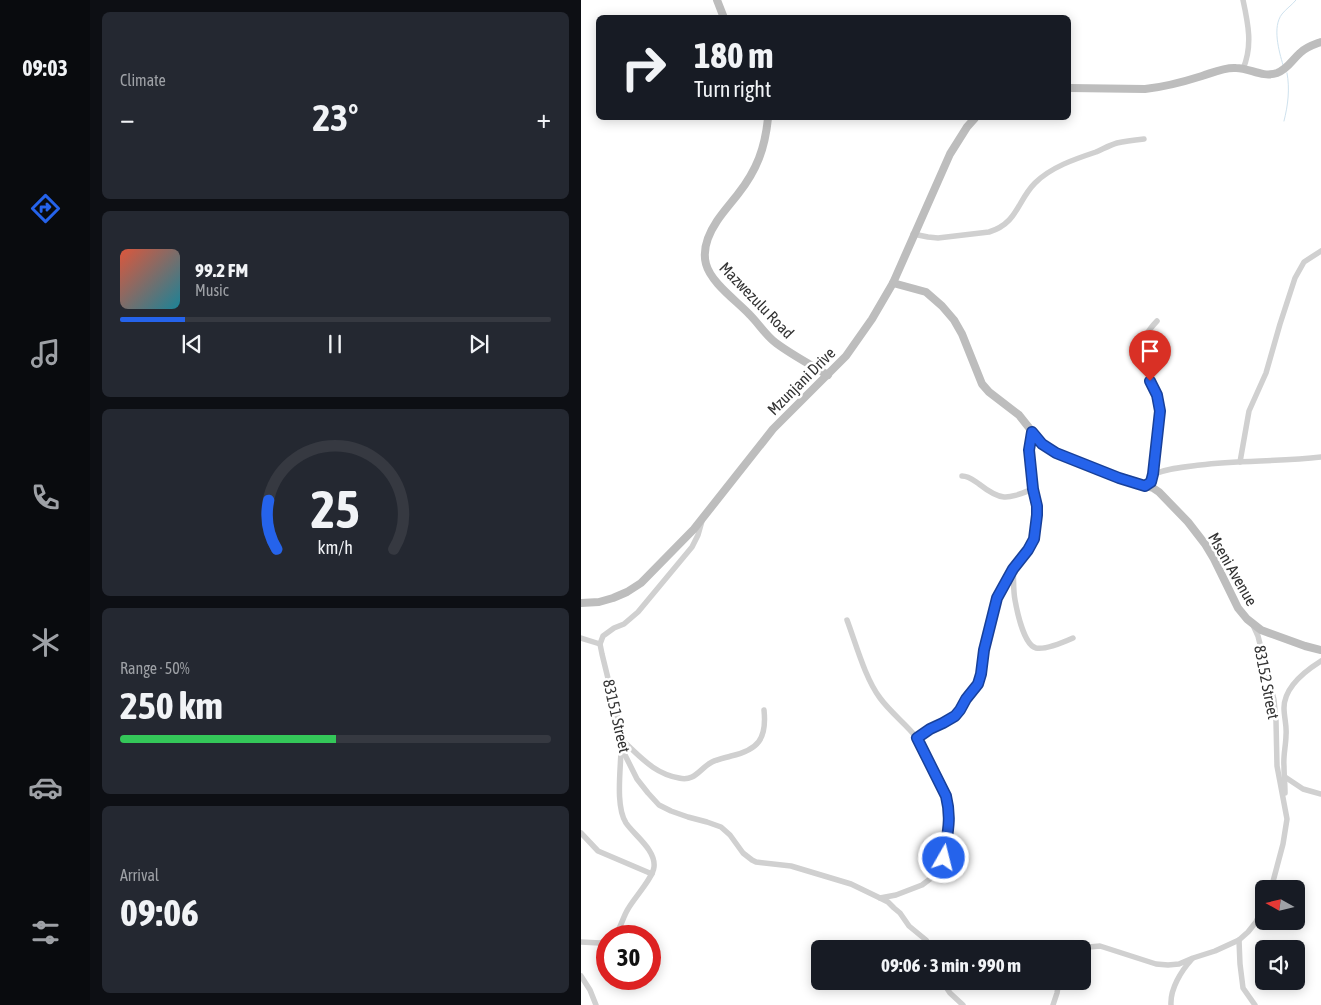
<!DOCTYPE html>
<html lang="en">
<head>
<meta charset="utf-8">
<style>
	:root { --surface:#171b24; --page:#242831; --text:#f1f3f6; --muted:#9ea1a6; --line:#363941; --accent:#2563eb }
	body { margin:0; font-family:"Asap Condensed",sans-serif; background:var(--page); color:var(--text); height:100vh; display:flex; flex-direction:column; font-size:19px; white-space:nowrap }
	* { box-sizing:border-box; margin:0 }
	p { font-size:16px; color:var(--muted) }
	.icon { flex:none; width:28px; height:28px; fill:none; stroke:currentColor; stroke-width:2; stroke-linecap:round; stroke-linejoin:round }
	.map { position:relative; flex:1; overflow:hidden }
	.sheet { display:flex; flex-direction:column; gap:12px; padding:12px; background:#0d0f14; width:491px }
	.sheet>* { flex:none }
	.top-card { position:absolute; left:15px; top:15px; width:475px; height:105px; border-radius:8px; box-shadow:0 2px 12px #0003; background:#171b24; color:var(--text); overflow:hidden }
	.needle { width:32px; rotate:278deg }
	.buttons { position:absolute; left:674px; top:880px; display:grid; gap:10px }
	.buttons a { display:grid; place-items:center; width:50px; height:50px; border-radius:8px; background:var(--surface); box-shadow:0 2px 12px #0003; font-size:25px }
	.speed { position:absolute; left:15px; top:925px; display:flex; gap:10px; font-size:25px; font-weight:700; text-align:center }
	.speed>* { display:grid; place-content:center; width:65px; height:65px; border-radius:50%; background:var(--surface); box-shadow:0 2px 12px #0003; line-height:1 }
	.speed .limit { border:8px solid #d22; background:#fff; color:#111 }
	.pin { position:absolute; display:grid; place-items:center; width:42px; height:42px; color:#fff; margin:-51px -21px; border-radius:50% 50% 50% 0; rotate:-45deg; box-shadow:0 0 5px #0007 }
	.pin .icon { rotate:45deg }
	.me { position:absolute; width:55px; margin:-28px; rotate:8deg; stroke-linejoin:round; filter:drop-shadow(0 0 4px #0008) }
	.turn { display:flex; align-items:center; gap:18px; height:105px; padding:0 15px; font-size:22px }
	.turn .icon { width:65px; height:65px; stroke-width:2.5 }
	.turn b { display:block; font-size:35px; line-height:42px }
	.big { font-size:38px; font-weight:700; line-height:1.1 }
	.sheet .tile { flex:1; display:flex; flex-direction:column; justify-content:center; gap:8px; min-width:0; padding:0 18px; border-radius:8px; background:var(--page) }
	.sheet .dial { align-items:center; gap:0 }
	.dial svg { height:130px; overflow:visible; fill:none; stroke:var(--line); stroke-width:7; stroke-linecap:round; text-anchor:middle }
	.dial text { fill:var(--text); stroke:none }
	.song { display:flex; align-items:center; gap:15px }
	.cover { width:60px; height:60px; border-radius:8px; background:linear-gradient(135deg,hsl(10 70% 55%),hsl(190 70% 35%)) }
	.played { height:5px; border-radius:2px; background:linear-gradient(90deg,var(--accent) 15%,var(--line) 15%) }
	.keys { display:flex; justify-content:space-around; direction:ltr }
	.heat { display:flex; justify-content:space-between; align-items:center; font-size:28px; direction:ltr }
	.charge { height:8px; border-radius:4px; background:linear-gradient(90deg,#34c759 50%,var(--line) 0) }
	.trip { position:absolute; left:230px; top:940px; width:280px; height:50px; border-radius:8px; background:var(--surface); box-shadow:0 2px 12px #0003; font-weight:700; line-height:50px; text-align:center }
	main { display:flex; flex:1; min-height:0 }
	.tabs { display:flex; flex-direction:column; width:90px; justify-content:space-around; align-items:center; background:#090b0e; color:var(--muted) }
	.tabs .icon { width:35px; height:35px }
	.tabs .active { color:var(--accent) }
	.tabs b { font-size:22px; color:var(--text) }
	.map>svg:first-child { display:block }
</style>
</head>
<body>
<main>
<nav class="tabs">
<b>09:03</b>
<svg class="icon active" aria-label="directions" viewBox="0 0 24 24"><path d="M12 3l9 9-9 9-9-9zM9 14v-3h6M13 9l2 2-2 2"/></svg>
<svg class="icon" aria-label="music" viewBox="0 0 24 24"><path d="M9 18V5l10-2v13"/><circle cx="6" cy="18" r="3"/><circle cx="16" cy="16" r="3"/></svg>
<svg class="icon" aria-label="phone" viewBox="0 0 24 24"><path d="M5 4h4l2 5-3 2q2 4 5 5l2-3 5 2v4C11 20 4 13 5 4z"/></svg>
<svg class="icon" aria-label="climate" viewBox="0 0 24 24"><path d="M12 3v18M4 7l16 10M4 17L20 7"/></svg>
<svg class="icon" aria-label="car" viewBox="0 0 24 24"><path d="M5 17H2v-5l4-1 3-4h7l3 4 3 1v5h-3M9 17h6M6 11h13"/><circle cx="7" cy="17" r="2"/><circle cx="17" cy="17" r="2"/></svg>
<svg class="icon" aria-label="filters" viewBox="0 0 24 24"><path d="M4 7h16M4 17h16"/><circle cx="9" cy="7" r="2"/><circle cx="15" cy="17" r="2"/></svg>
</nav>
<section class="sheet">
<div class="tile"><p>Climate</p>
<div class="heat"><a>−</a><b class="big">23°</b><a>+</a></div>
</div>
<div class="tile">
<div class="song"><i class="cover"></i><div><b>99.2 FM</b><p>Music</p></div></div>
<div class="played"></div>
<div class="keys"><svg class="icon" aria-label="previous" viewBox="0 0 24 24"><path d="M18 5L8 12l10 7zM5 5v14"/></svg><svg class="icon" aria-label="pause" viewBox="0 0 24 24"><path d="M8 5v14M16 5v14"/></svg><svg class="icon" aria-label="next" viewBox="0 0 24 24"><path d="M6 5l10 7-10 7zM19 5v14"/></svg></div>
</div>
<div class="tile dial"><svg viewBox="0 0 100 80">
<path d="M14 69A42 42 0 1 1 86 69"/>
<path d="M14 69A42 42 0 0 1 9 39" stroke="#2563eb"/>
<text x="50" y="56" font-size="32" font-weight="700">25</text>
<text x="50" y="72" font-size="11">km/h</text>
</svg></div>
<div class="tile"><p>Range · 50%</p><b class="big">250 km</b><div class="charge"></div></div>
<div class="tile"><p>Arrival</p><b class="big">09:06</b></div>
</section>
<div class="map">
<svg width="740" height="1005" viewBox="0 0 740 1005">
	<rect width="100%" height="100%" fill="#fff"/>
	<g fill="none" stroke-linecap="round" stroke-linejoin="round">
		<g stroke="#cfe2ee" stroke-width="1">
			<path d="M702 65C698 51 691 27 701 14 705 9 711 5 715 0"/>
			<path d="M703 121C707 105 709 89 706 73"/>
		</g>
		<g stroke="#d0d0d0" stroke-width="5.5">
			<path d="M662 69C672 46 667 23 662 0"/>
			<path d="M332 234 347 237 357 238 408 232C437 223 436 201 454 183 470 167 494 159 515 152 522 149 529 145 536 143 545 141 554 140 563 139"/>
			<polyline points="659,462 668,411 685,373 699,324 714,278 723,262 740,251"/>
			<path d="M573 474C574 461 574 448 576 435 577 425 579 415 578 405 578 397 574 390 571 383 558 357 554 344 576 321"/>
			<path d="M381 476C388 476 392 480 398 484 421 502 426 499 452 489"/>
			<path d="M564 486 570 482 573 474C588 468 602 467 619 465 659 460 699 462 740 457"/>
			<polyline points="121,521 117,535 111,547 57,612 43,624 33,628 22,636 19,644 21,654 36,715 44,755 56,779 67,793 78,805 90,811 107,817 126,822 140,827 149,835 162,853 171,860 175,862 210,866 270,884 299,898 307,902 313,908 319,913 328,926 345,940 351,949"/>
			<path d="M432 569C433 579 432 590 434 600 436 611 443 645 455 648 464 650 483 642 492 638"/>
			<path d="M266 620C275 644 284 678 299 698 310 713 325 724 336 738"/>
			<polyline points="672,625 677,636 693,700 695,721 696,766 706,819 702,844 690,889"/>
			<polyline points="0,638 19,644"/>
			<path d="M41 740C60 757 72 773 98 778 114 782 119 768 131 762 137 759 143 758 150 756 177 750 186 739 183 710"/>
			<polyline points="704,777 722,789 740,794"/>
			<path d="M704 793C704 784 703 775 703 766 702 756 705 745 705 735 706 726 703 717 703 708 703 687 724 671 740 661"/>
			<polyline points="0,833 17,851 71,874"/>
			<polyline points="299,898 315,895 341,885 349,879 362,864 369,822 367,805 365,796 336,738 349,729 362,723 374,716 379,710 385,699 397,684 401,674 403,649 415,598 432,569 447,549 453,539 457,515 456,506 452,489 447,450 451,432"/>
			<path d="M34 936C40 927 42 917 47 909 53 898 72 878 73 867 75 850 54 836 45 823 34 806 40 768 40 748"/>
			<polyline points="658,940 659,964 662,988 674,1005"/>
			<polyline points="0,942 19,943 26,941"/>
			<polyline points="501,951 508,947 519,946 575,964 587,965 598,964 612,958 634,951 658,940 667,932 675,922 682,906"/>
			<polyline points="0,976 9,990 15,1005"/>
			<polyline points="361,981 369,993 382,1005"/>
			<polyline points="472,1005 476,993 478,981"/>
			<path d="M590 1005C589 989 600 971 611 959"/>
		</g>
		<g stroke="#bdbdbd" stroke-width="8">
			<polyline points="136,0 143,18"/>
			<path d="M488 88 564 89C584 87 602 82 621 76 631 73 643 67 655 68 669 68 681 78 696 73 707 69 711 60 719 53 725 47 732 45 740 42"/>
			<path d="M187 118C184 148 176 170 157 194 150 203 142 212 136 221 128 233 121 249 125 264 130 283 156 301 169 315 178 324 185 336 195 343 211 355 230 365 247 375"/>
			<polyline points="312,283 345,292 361,306 373,320 381,334 401,384 408,392 438,415 461,444 475,453 491,460 538,478 572,488 578,492 607,522 624,544 633,559 657,608 666,619 680,630 688,633 724,646 740,650"/>
			<polyline points="0,603 18,602 32,598 46,592 60,583 113,529 192,429 265,356 291,319 312,283 369,154 386,127 394,118"/>
		</g>
	</g>
	<g fill="none" stroke-linecap="round" stroke-linejoin="round">
		<g stroke="#184099" stroke-width="12">
			<path id="route" d="M363 858C366 834 371 820 365 796L336 738 349 729 362 723 374 716 379 710 385 699 397 684 400 674 403 650 416 598 432 569 447 550 453 539 456 515V506L452 489 448 450 451 432 461 444 475 453 538 478 564 486 570 482 572 474 579 411 576 395 569 381"/>
		</g>
		<use href="#route" stroke="#2563eb" stroke-width="9"/>
	</g>
	<g text-anchor="middle" stroke-width="5" stroke-linejoin="round" paint-order="stroke">
		<g font-size="16" fill="#333" stroke="#fff">
			<text transform="translate(176 300) rotate(46)" y="6">Mazwezulu Road</text>
			<text transform="translate(220 381) rotate(-45)" y="6">Mzunjani Drive</text>
			<text transform="translate(652 569) rotate(60)" y="6">Mseni Avenue</text>
			<text transform="translate(686 682) rotate(79)" y="6">83152 Street</text>
			<text transform="translate(36 716) rotate(77)" y="6">83151 Street</text>
		</g>
	</g>
</svg>
<div class="buttons">
<a><svg class="needle" viewBox="-14 -14 28 28"><path d="M0-13l5 13h-10z" fill="#e53935"/><path d="M0 13l5-13h-10z" fill="#9ea1a6"/></svg></a>
<a><svg class="icon" aria-label="sound" viewBox="0 0 24 24"><path d="M4 9h4l5-4v14l-5-4H4zM17 9q2 3 0 6"/></svg></a>
</div>
<div class="speed"><div class="limit">30</div></div>
<div class="pin" style="left:569px;top:381px;background:#d93025"><svg class="icon" aria-label="arrive" viewBox="0 0 24 24"><path d="M6 21V4h12l-3 4 3 4H6"/></svg></div>
<svg class="me" style="left:363px;top:858px" viewBox="-20 -20 40 40"><circle r="17" fill="#2563eb" stroke="#fff" stroke-width="3"/><path d="M0-11L8 9 0 5-8 9z" fill="#fff"/></svg>
<div class="trip">09:06 · 3 min · 990 m</div>
<div class="top-card">
<div class="turn"><svg class="icon" aria-label="right" viewBox="0 0 24 24"><path d="M7 20v-9h11M14 6l5 5-5 5"/></svg><div><b>180 m</b>Turn right</div></div>
</div>
</div>
</main>
</body>
</html>
